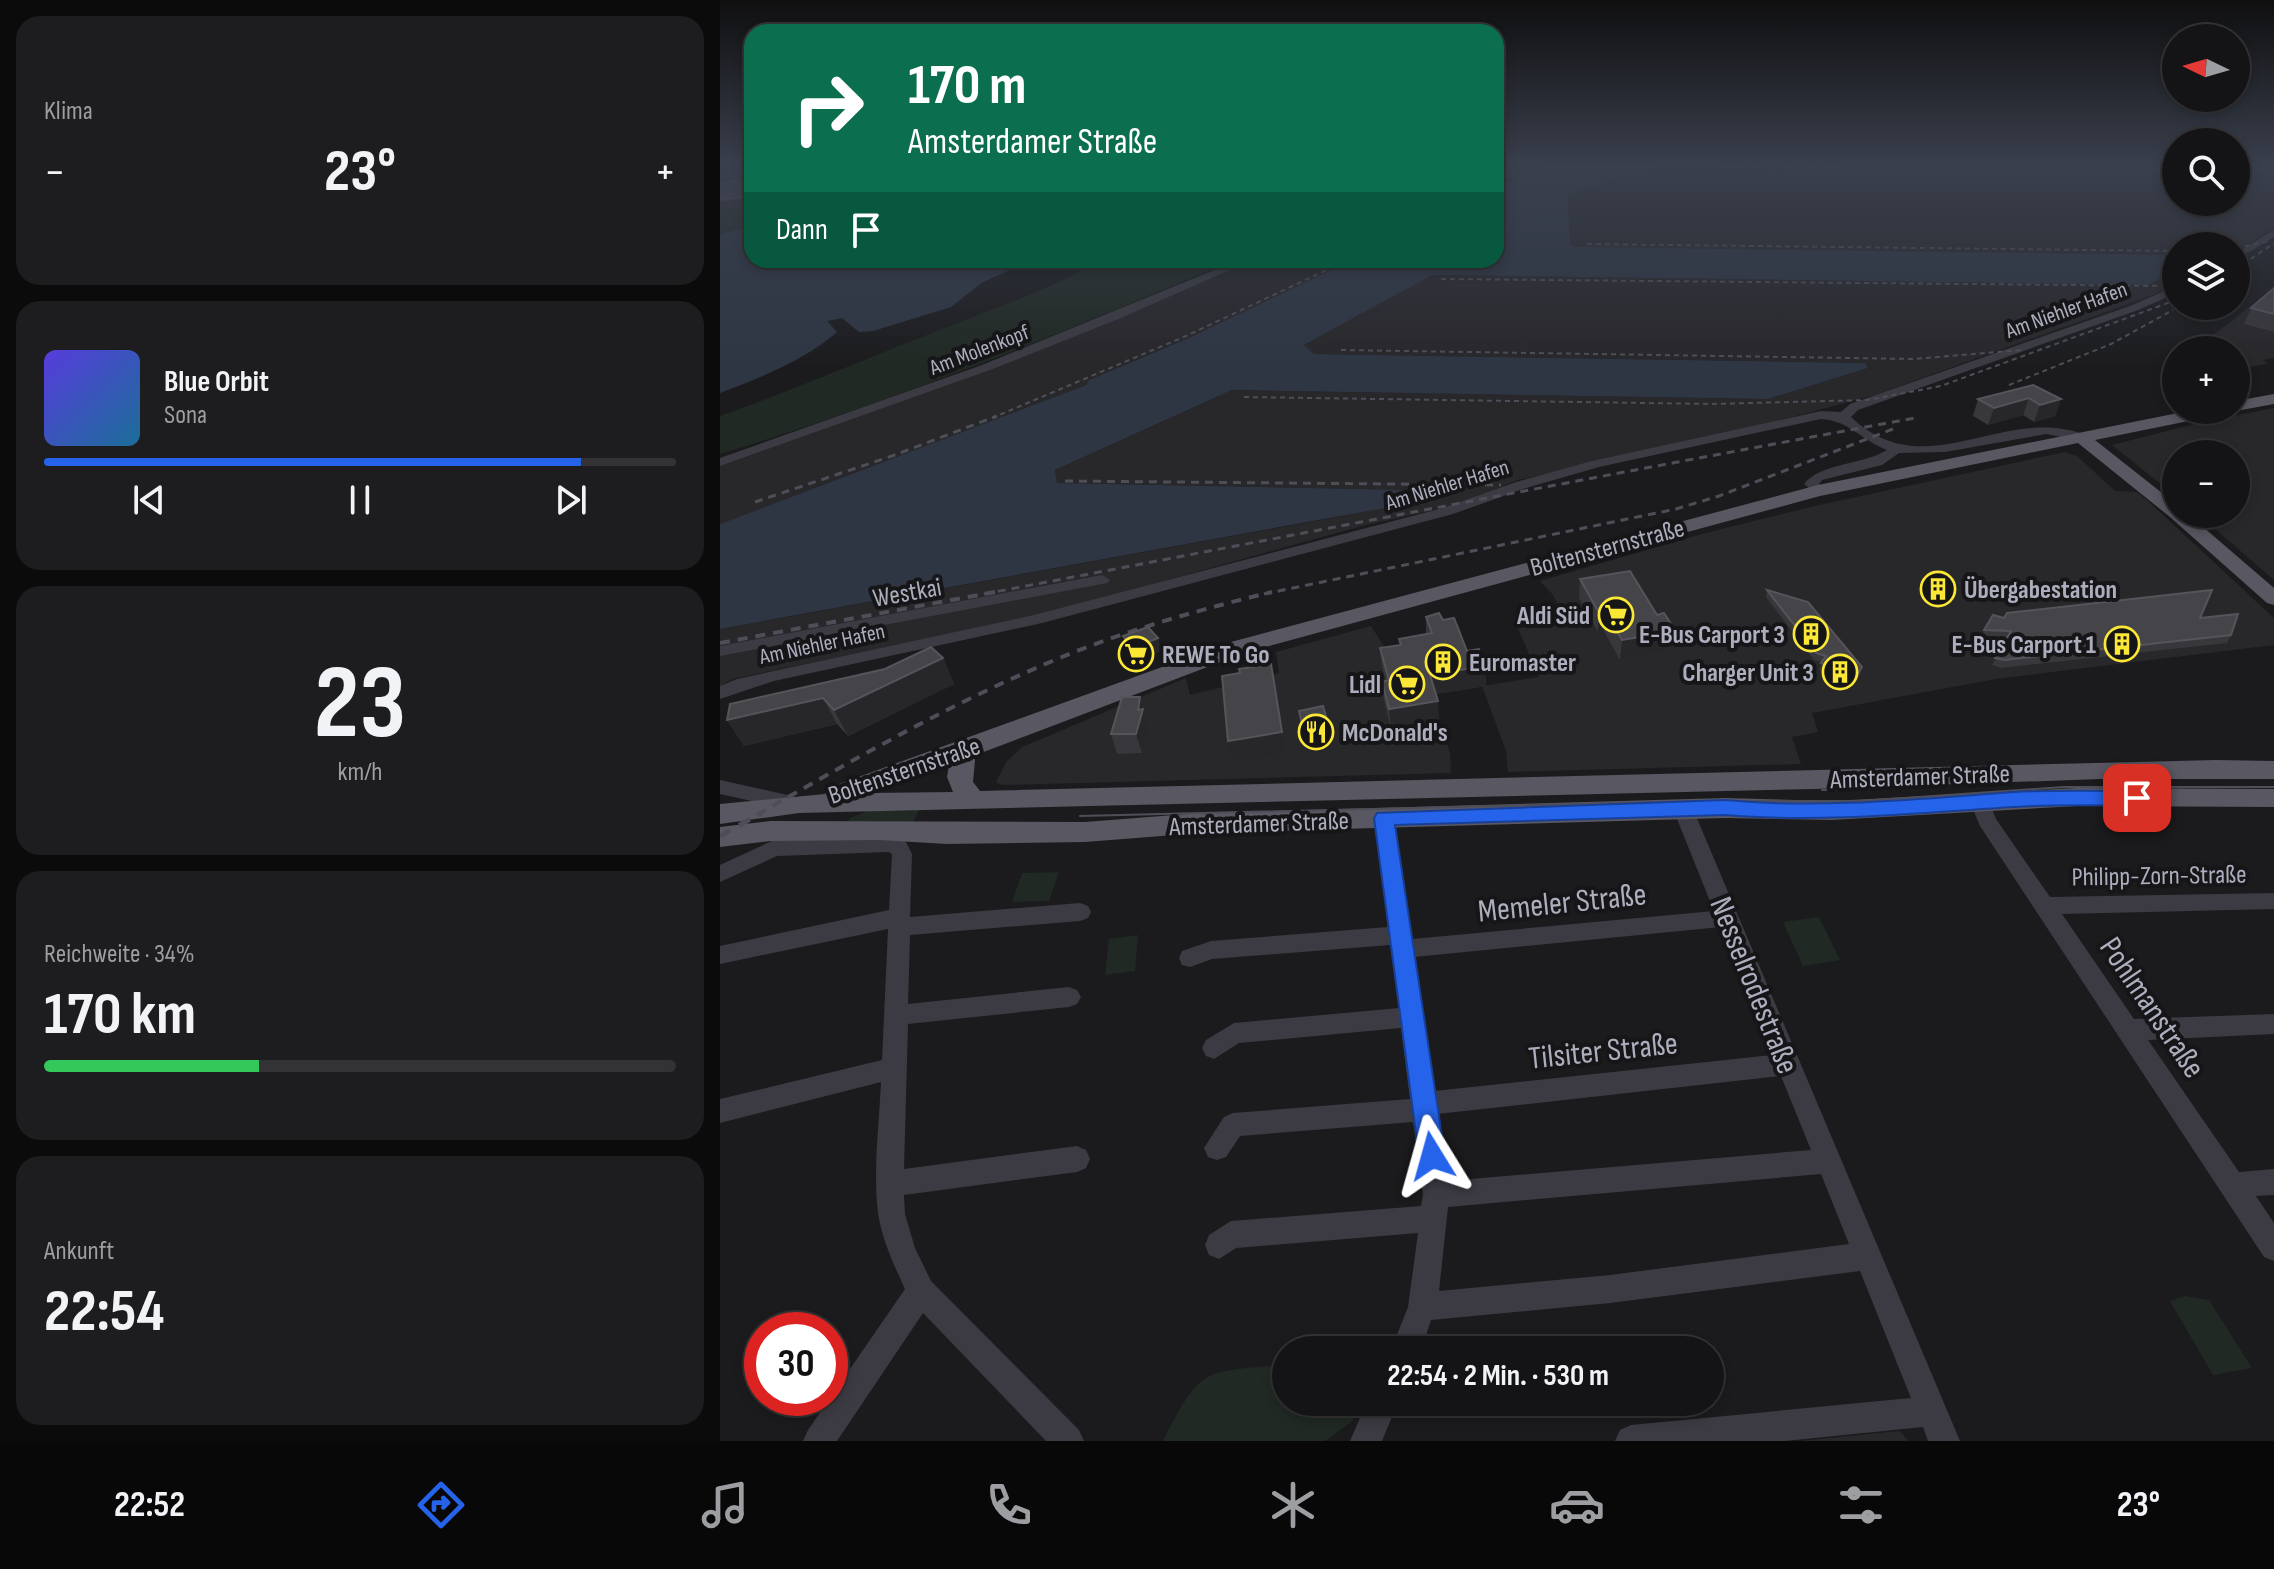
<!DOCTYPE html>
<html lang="de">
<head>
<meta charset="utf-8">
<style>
	:root { --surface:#141416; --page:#1d1d1f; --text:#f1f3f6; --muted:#9d9ea1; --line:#333335; --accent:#2563eb }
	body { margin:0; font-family:"Sofia Sans Condensed",sans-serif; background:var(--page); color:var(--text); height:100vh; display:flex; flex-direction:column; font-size:30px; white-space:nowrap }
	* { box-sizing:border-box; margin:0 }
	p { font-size:26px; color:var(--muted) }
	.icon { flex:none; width:44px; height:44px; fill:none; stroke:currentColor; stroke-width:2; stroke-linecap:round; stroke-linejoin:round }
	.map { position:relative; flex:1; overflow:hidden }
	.sheet { display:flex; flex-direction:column; gap:16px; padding:16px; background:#0b0b0c; width:720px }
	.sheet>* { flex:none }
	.guide { position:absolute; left:24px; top:24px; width:760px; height:244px; border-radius:24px; box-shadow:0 4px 12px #0003,0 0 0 2px var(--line); background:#0b6e4f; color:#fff; overflow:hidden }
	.needle { width:52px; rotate:275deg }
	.buttons { position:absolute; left:1442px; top:24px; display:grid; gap:16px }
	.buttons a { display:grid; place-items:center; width:88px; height:88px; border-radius:50%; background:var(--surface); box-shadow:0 4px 12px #0003,0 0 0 2px var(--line); font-size:40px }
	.speed { position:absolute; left:24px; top:1312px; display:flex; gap:16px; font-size:40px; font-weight:700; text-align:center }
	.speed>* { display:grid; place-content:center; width:104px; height:104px; border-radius:50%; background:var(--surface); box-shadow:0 4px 12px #0003,0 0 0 2px var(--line); line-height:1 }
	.speed .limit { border:12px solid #d22; background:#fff; color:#111 }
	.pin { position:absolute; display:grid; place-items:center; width:68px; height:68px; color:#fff; margin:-34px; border-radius:16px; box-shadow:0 4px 12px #0006 }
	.me { position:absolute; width:88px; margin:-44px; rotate:352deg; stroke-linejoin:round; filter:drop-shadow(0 0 6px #0008) }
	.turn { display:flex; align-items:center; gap:28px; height:168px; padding:0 32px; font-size:36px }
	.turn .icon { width:104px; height:104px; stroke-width:2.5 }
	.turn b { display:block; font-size:56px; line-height:68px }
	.then { display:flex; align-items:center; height:76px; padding:0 32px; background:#0003; gap:16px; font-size:30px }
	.big { font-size:60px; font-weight:700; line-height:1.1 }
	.sheet .tile { flex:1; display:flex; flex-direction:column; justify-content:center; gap:12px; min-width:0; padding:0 28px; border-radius:24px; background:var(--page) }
	.sheet .dial { align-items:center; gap:0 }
	.dial b { font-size:104px; line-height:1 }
	.song { display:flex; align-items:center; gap:24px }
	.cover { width:96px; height:96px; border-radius:12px; background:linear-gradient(135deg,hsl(250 70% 55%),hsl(200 70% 35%)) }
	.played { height:8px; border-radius:4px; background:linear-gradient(90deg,var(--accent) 85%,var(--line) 85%) }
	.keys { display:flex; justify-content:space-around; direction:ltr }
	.heat { display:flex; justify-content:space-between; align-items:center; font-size:44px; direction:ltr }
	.charge { height:12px; border-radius:6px; background:linear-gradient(90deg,#34c759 34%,var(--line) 0) }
	.trip { position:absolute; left:552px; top:1336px; width:452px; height:80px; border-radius:40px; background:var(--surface); box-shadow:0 4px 12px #0003,0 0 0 2px var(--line); font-weight:700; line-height:80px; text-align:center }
	.tab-bar { display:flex; height:128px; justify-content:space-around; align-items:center; background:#080809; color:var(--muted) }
	.tab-bar .icon { width:56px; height:56px }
	.tab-bar .on { color:var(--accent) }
	.tab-bar b { font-size:36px; color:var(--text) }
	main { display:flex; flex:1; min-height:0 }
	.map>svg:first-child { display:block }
</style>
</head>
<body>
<main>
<section class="sheet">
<div class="tile"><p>Klima</p>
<div class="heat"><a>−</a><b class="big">23°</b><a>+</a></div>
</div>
<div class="tile">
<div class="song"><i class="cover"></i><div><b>Blue Orbit</b><p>Sona</p></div></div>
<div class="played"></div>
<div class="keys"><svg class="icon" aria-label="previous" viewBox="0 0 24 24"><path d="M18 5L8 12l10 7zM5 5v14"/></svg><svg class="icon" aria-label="pause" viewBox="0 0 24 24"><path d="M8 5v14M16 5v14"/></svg><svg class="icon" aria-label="next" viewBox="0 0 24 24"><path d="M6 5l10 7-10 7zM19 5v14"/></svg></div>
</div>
<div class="tile dial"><b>23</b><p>km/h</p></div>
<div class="tile"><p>Reichweite · 34%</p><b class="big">170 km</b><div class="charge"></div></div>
<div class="tile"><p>Ankunft</p><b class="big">22:54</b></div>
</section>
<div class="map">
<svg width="1554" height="1441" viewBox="0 0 1554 1441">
	<rect width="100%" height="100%" fill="#1b1b1d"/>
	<g fill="#28272a">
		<polygon points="935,166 1456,166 1456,202 1516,202 1516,167 1554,166 1554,228 1516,252 1516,246 1456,246 1456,255 858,248 850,245 848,196"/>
		<polygon points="531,260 632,260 471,337 369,380 366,385 0,524 0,465 303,356"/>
		<polygon points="1456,270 1456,285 1433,295 1155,395 1061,420 798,480 732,506 642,526 317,616 12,679 0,686 0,629 617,517 692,497 692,490 337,483 335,470 512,390 1048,399 1148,368 1146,363 594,354 584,345 711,275 1428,285"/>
		<polygon points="1554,287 1554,358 1543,360 1548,364 1528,367 1516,361 1516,350 1494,350 1480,343 1507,325"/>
		<polygon points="1554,408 1554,580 1478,514 1516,514 1516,454 1456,454 1456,496 1392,445 1486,421"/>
		<polygon points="1345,452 1357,456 1395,491 1417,492 1428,501 1554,618 1554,645 1276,679 1092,713 1098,732 1072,737 1081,764 788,772 786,751 762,686 819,677 793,617 840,608 833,595 820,581 978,535 1090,507"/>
		<polygon points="651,626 670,656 698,652 730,753 731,773 282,785 276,782 287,761 302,747 466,678 470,695 559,673 556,652"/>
		<polygon points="1180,1431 1188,1441 1080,1441"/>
	</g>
	<g fill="#202923">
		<polygon points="0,166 32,166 32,260 0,293"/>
		<path d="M379 260H513C345 332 175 401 0 454V416C75 389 148 358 222 329 274 308 331 290 379 260Z"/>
		<polygon points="200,808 191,826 126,825 130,818 153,809"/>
		<polygon points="339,872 329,901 292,902 302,873"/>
		<polygon points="1099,917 1120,960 1083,966 1063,922"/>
		<polygon points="418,935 415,971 385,975 389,939"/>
		<polygon points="1465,1296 1489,1300 1532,1368 1493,1375 1450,1301"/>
		<path d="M566 1365V1402H647L631 1422 605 1441H443C482 1365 483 1372 566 1365Z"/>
	</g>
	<g fill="#2f3643">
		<polygon points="821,166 935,166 848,195 850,244 854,247 1456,255 1456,270 1428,285 712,275 584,345 594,354 1146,363 1148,368 1048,399 512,390 335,470 337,483 693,490 692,503 0,629 0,524 366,385 369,380 471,337 632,260 776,260 776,188"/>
		<path d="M32 225V260H313L263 282 231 307 153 331 139 332 122 318 107 321 117 332C83 361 42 377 0 393V235Z"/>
	</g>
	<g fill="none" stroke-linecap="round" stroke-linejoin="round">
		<g fill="#3c3b43" fill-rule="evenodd">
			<polygon points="1554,230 1554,237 1516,260 1516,253"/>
			<polygon points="519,260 532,260 401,318 270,370 0,466 0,458 262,365"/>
			<path d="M1456 286V293L1418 310 1138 410 1131 417C1207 489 1285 401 1368 436V442L1326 434 1225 452 1179 453 1162 465 1102 480 1099 484 1105 491 1098 495 1084 484C1100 463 1143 465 1167 450 1141 440 1128 420 1101 419L879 467 806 488 733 514 322 623 54 681 0 699V686L17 679 314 615 723 508 796 482 872 461 1101 411 1121 412 1130 404 1410 306Z"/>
			<polygon points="382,575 390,580 387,583 0,656 0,646"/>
			<polygon points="0,780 72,796 79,798 82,803 79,808 72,810 0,794"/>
			<polygon points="1260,795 1267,797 1276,819 1330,897 1554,893 1554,909 1342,914 1414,1019 1554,1014 1554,1034 1428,1040 1519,1172 1554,1169 1554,1195 1536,1196 1554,1223 1554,1261 1544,1257 1260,826 1250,802 1253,797"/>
			<path d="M963 802 970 804 973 809 1240 1441H1208L1203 1427 1065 1441H895L900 1430 911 1425 1191 1398 1140 1271 890 1303 711 1320 701 1350H671L688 1307 698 1233 516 1248 499 1259 489 1255 485 1245 489 1235 511 1221 701 1206 703 1195 693 1122 520 1136 506 1157 497 1160 488 1157 484 1148 504 1117 513 1113 690 1099 681 1028 519 1043 494 1059 486 1056 482 1048 486 1040 514 1023 679 1008 670 945 492 959 470 967 462 965 459 958 462 951 491 941 668 927 654 818 657 813H671L674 818 692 939 994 911 953 809 956 804ZM1001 927 1052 1055 714 1091 694 957ZM1061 1076 1091 1150 727 1181 717 1114ZM1101 1174 1129 1244 890 1275 719 1291 728 1207Z"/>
			<path d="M169 836 186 842 192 854 190 917 360 903 368 906 371 912 368 918 360 921 190 935 188 1004 349 987 357 990 361 997 357 1004 349 1007 188 1024 184 1169 357 1146 366 1150 370 1159 366 1168 357 1172 184 1195 185 1214 195 1248 211 1281 359 1430 364 1441H326L203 1313 117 1441H83L88 1430 185 1289C174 1265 162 1240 158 1213 153 1171 159 1125 161 1082L0 1123V1099L162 1060 168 929 0 964V946L169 910 172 854 169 852 57 856 0 882V865L54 840Z"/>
			<polygon points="647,1402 678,1402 662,1441 630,1441"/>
		</g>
		<g fill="#585762" fill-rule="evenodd">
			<polygon points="1554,394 1554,404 1516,411 1512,410 1516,410 1516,401"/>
			<path d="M1473 410H1506L1498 415 1375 440 1456 504V514H1468L1554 588V605L1547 603 1450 517 1358 443 1100 496 527 652 253 756 255 760 253 782 260 791 1496 760 1554 761V779H1381L1095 789 79 813 0 824V804L105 794 108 788 511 642 1098 485ZM229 765 227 777 233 792 149 793Z"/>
			<polygon points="1357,788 1554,789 1554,807 1357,806 1112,820 1005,818 480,833 365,842 227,844 159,840 51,841 0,847 0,827 51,821 365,822 480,813 1005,798 1112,801"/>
		</g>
		<g stroke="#4e4e58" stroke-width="2">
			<polyline points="1102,790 1178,787"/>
			<polyline points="360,816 980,801 1141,801 1344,787 1554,787"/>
		</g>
		<g stroke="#4e4e58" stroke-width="2" stroke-dasharray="5 4" stroke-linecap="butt">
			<polyline points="998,167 1445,170"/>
			<polyline points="1516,170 1554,169"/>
			<polyline points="776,182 810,166"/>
			<polyline points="867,244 1456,251"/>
			<polyline points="1516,248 1550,241"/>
			<polyline points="1516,269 1554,243"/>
			<polyline points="721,279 1456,286"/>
			<polyline points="621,350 1193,359 1301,350"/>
			<polyline points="1289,385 1391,344 1453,310"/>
			<polyline points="524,397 992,404 1148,400 1221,386 1456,300"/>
			<polyline points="272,418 466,336 628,260"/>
		</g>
		<g stroke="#4e4e58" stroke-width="3" stroke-dasharray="8 6" stroke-linecap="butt">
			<polyline points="345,481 781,485"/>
			<polyline points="35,502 172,456 277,416"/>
			<path d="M264 594C574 535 884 475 1195 418"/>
			<polyline points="544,594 956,509 999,496 1173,429"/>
		</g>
		<g stroke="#4e4e58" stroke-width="4" stroke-dasharray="10 8" stroke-linecap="butt">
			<polyline points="0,643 275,592"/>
			<path d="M37 815C145 753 254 690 370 646 429 624 490 607 552 592"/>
		</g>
		<polyline stroke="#4e4e58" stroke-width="5" stroke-dasharray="12 10" stroke-linecap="butt" points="0,836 41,813"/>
	</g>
	<g fill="#38373b">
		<polygon points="1554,288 1554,332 1524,324 1531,308"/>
		<polygon points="1313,385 1341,399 1335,416 1314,422 1303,415 1268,425 1253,416 1258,399"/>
		<polygon points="860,579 950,646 945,647 944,652 900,660 884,631 878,632 859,598"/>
		<polygon points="1047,590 1142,667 1140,675 1135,682 1099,670 1102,662 1094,660 1046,597"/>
		<polygon points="706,617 765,666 766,686 716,694 719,720 671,728 664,701 662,682 666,681 662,667 660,648 680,645 679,639 706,634"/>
		<polygon points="1284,618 1480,618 1511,635 1507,643 1281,668 1272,665 1286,639 1261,638 1264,630"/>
		<polygon points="403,636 438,638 441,651 416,661 407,649"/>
		<polygon points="223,658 234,684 128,736 117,724 24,746 7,720"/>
		<polygon points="420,697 429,729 422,753 397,754 391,734"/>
	</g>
	<g fill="#272629">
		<polygon points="32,196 32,206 0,209 0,200"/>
		<polygon points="1309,398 1303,415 1268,425 1274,408"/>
		<polygon points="1341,399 1335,416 1314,422 1320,405"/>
		<polygon points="886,612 884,631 878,632 879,613"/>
		<polygon points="953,627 950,646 945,647 944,652 900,660 902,640"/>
		<polygon points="438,638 441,651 416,661 413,648"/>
		<polygon points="223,658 234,684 128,736 114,710"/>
		<polygon points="551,664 565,752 513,761 508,741"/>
		<polygon points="765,666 766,686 711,695 710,675"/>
		<polygon points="420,697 429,729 422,753 416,734"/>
		<polygon points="103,698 117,724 24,746 7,720"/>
		<polygon points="718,701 719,720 671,728 669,709"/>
		<polygon points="612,737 613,750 588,754 586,741"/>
	</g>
	<g fill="#444449" stroke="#55545b" stroke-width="2">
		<polygon points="32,179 32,196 0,200 0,183"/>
		<polygon points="1554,288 1554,314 1531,308"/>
		<polygon points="1313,385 1341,399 1320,405 1309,398 1274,408 1258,399"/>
		<polygon points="910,571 937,615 944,613 953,627 944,629 946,633 902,640 886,612 879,613 860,579"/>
		<polygon points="1047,590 1088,602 1142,667 1137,675 1101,663 1106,656 1096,653"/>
		<polygon points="1492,590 1480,618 1518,614 1511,635 1284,660 1275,658 1291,631 1264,630 1273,615 1284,618 1287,613"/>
		<polygon points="719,613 723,620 734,618 747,651 759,649 765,666 710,675 718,701 669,709 662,682 669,680 660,648 681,645 679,639 712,633 706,617"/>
		<polygon points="428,627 438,638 413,648 403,636"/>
		<polygon points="211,647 223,658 114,710 103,698 7,720 10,704 165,669"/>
		<polygon points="551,664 562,732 508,741 502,676 520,673 519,669"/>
		<polygon points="402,697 420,697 418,710 423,709 416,734 391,734"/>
		<polygon points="603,706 612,737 586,741 579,711"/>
	</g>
	<linearGradient id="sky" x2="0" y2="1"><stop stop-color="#0f0f10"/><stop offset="0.45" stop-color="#393f4c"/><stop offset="1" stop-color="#393f4c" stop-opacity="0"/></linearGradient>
	<rect width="1554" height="367" fill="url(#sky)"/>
	<path fill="#2563eb" stroke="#184099" stroke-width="2" d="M1417 791 1427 798 1417 805C1376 806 1334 804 1294 807 1198 813 1101 823 1005 815L675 825 725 1156 721 1165 712 1169 703 1165 699 1156 654 818 657 813 1005 800C1101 809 1198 799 1294 792 1335 790 1376 791 1417 791Z"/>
	<defs>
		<g id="building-ring" transform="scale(1.8)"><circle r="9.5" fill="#161618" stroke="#fae736" stroke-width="1.5"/><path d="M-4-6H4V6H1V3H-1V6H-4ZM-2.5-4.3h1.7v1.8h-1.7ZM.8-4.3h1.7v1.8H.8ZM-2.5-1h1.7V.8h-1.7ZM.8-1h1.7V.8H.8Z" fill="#fae736"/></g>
		<g id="supermarket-ring" transform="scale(1.8)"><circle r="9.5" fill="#161618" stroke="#fae736" stroke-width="1.5"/><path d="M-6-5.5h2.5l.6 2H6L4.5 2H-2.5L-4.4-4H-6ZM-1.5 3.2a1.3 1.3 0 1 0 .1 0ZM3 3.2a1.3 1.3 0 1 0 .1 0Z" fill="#fae736"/></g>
		<g id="restaurant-ring" transform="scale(1.8)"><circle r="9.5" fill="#161618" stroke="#fae736" stroke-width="1.5"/><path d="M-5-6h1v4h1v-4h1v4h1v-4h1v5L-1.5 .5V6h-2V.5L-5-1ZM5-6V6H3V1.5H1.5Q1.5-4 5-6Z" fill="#fae736"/></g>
	</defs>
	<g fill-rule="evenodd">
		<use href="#building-ring" x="1218" y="589"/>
		<use href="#supermarket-ring" x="896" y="615"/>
		<use href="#building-ring" x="1091" y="634"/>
		<use href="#building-ring" x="1402" y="644"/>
		<use href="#supermarket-ring" x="416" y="654"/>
		<use href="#building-ring" x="723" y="662"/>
		<use href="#building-ring" x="1120" y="672"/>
		<use href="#supermarket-ring" x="687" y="684"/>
		<use href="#restaurant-ring" x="596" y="732"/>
	</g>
	<g text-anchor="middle" stroke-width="8" stroke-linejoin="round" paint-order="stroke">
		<g font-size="22" fill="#adaebd" stroke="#161618">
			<text transform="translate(1346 309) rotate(-20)" y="8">Am Niehler Hafen</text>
			<text transform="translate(259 349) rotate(-21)" y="8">Am Molenkopf</text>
			<text transform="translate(727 484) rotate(-17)" y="8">Am Niehler Hafen</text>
			<text transform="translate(102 643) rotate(-12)" y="8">Am Niehler Hafen</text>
		</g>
		<g font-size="26" fill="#adaebd" stroke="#161618">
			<text transform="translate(887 547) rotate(-15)" y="9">Boltensternstraße</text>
			<text transform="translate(187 592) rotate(-10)" y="9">Westkai</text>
			<text transform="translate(184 770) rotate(-19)" y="9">Boltensternstraße</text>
			<text transform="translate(1200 776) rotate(-2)" y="9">Amsterdamer Straße</text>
			<text transform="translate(539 823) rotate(-2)" y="9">Amsterdamer Straße</text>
			<text transform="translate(1439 875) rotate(-1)" y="9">Philipp-Zorn-Straße</text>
		</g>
		<g font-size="26" font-weight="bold" fill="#adaebd" stroke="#161618" text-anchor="end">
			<text x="1244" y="598" text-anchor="start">Übergabestation</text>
			<text x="870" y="624">Aldi Süd</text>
			<text x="1065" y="643">E-Bus Carport 3</text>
			<text x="1376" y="653">E-Bus Carport 1</text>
			<text x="442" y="663" text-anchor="start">REWE To Go</text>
			<text x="749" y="671" text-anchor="start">Euromaster</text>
			<text x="1094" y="681">Charger Unit 3</text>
			<text x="661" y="693">Lidl</text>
			<text x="622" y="741" text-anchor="start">McDonald's</text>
		</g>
		<g font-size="32" fill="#adaebd" stroke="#161618">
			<text transform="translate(842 902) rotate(-6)" y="11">Memeler Straße</text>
			<text transform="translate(1035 985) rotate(68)" y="11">Nesselrodestraße</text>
			<text transform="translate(1433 1007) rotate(56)" y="11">Pohlmanstraße</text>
			<text transform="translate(883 1050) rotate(-6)" y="11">Tilsiter Straße</text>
		</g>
	</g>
</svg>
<div class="buttons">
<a><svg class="needle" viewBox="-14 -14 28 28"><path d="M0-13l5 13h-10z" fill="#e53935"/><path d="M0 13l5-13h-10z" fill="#9d9ea1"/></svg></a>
<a><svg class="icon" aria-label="search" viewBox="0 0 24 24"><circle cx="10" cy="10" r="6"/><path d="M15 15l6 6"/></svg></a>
<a><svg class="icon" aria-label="layers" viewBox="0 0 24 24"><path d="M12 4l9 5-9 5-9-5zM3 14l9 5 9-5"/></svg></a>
<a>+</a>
<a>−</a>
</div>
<div class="speed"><div class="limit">30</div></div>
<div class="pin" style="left:1417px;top:798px;background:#d93025"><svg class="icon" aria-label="arrive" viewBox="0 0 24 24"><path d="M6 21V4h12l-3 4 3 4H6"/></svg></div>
<svg class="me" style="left:712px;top:1156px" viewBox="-20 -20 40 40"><path d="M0-17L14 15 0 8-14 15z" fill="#2563eb" stroke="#fff" stroke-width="4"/></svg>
<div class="trip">22:54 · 2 Min. · 530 m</div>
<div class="guide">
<div class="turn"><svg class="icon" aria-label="right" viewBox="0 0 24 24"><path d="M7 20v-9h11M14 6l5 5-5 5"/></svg><div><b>170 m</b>Amsterdamer Straße</div></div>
<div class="then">Dann<svg class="icon" aria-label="arrive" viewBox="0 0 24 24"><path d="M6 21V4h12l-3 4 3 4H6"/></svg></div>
</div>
</div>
</main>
<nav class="tab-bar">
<b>22:52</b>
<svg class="icon on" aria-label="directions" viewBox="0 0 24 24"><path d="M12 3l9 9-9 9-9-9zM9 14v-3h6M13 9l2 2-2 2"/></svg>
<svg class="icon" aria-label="music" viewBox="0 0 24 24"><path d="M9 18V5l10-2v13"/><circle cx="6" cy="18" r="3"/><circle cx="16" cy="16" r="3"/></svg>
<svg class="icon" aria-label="phone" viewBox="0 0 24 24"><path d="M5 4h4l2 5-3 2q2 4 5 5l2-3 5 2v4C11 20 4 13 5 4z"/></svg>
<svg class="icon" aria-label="climate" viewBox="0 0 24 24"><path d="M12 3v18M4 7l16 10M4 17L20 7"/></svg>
<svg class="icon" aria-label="car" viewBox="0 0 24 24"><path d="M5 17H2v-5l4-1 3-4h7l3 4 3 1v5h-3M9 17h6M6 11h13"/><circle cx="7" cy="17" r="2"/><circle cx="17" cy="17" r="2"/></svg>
<svg class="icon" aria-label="filters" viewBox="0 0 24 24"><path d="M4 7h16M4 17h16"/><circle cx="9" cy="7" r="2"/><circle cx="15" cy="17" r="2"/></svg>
<b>23°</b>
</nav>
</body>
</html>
